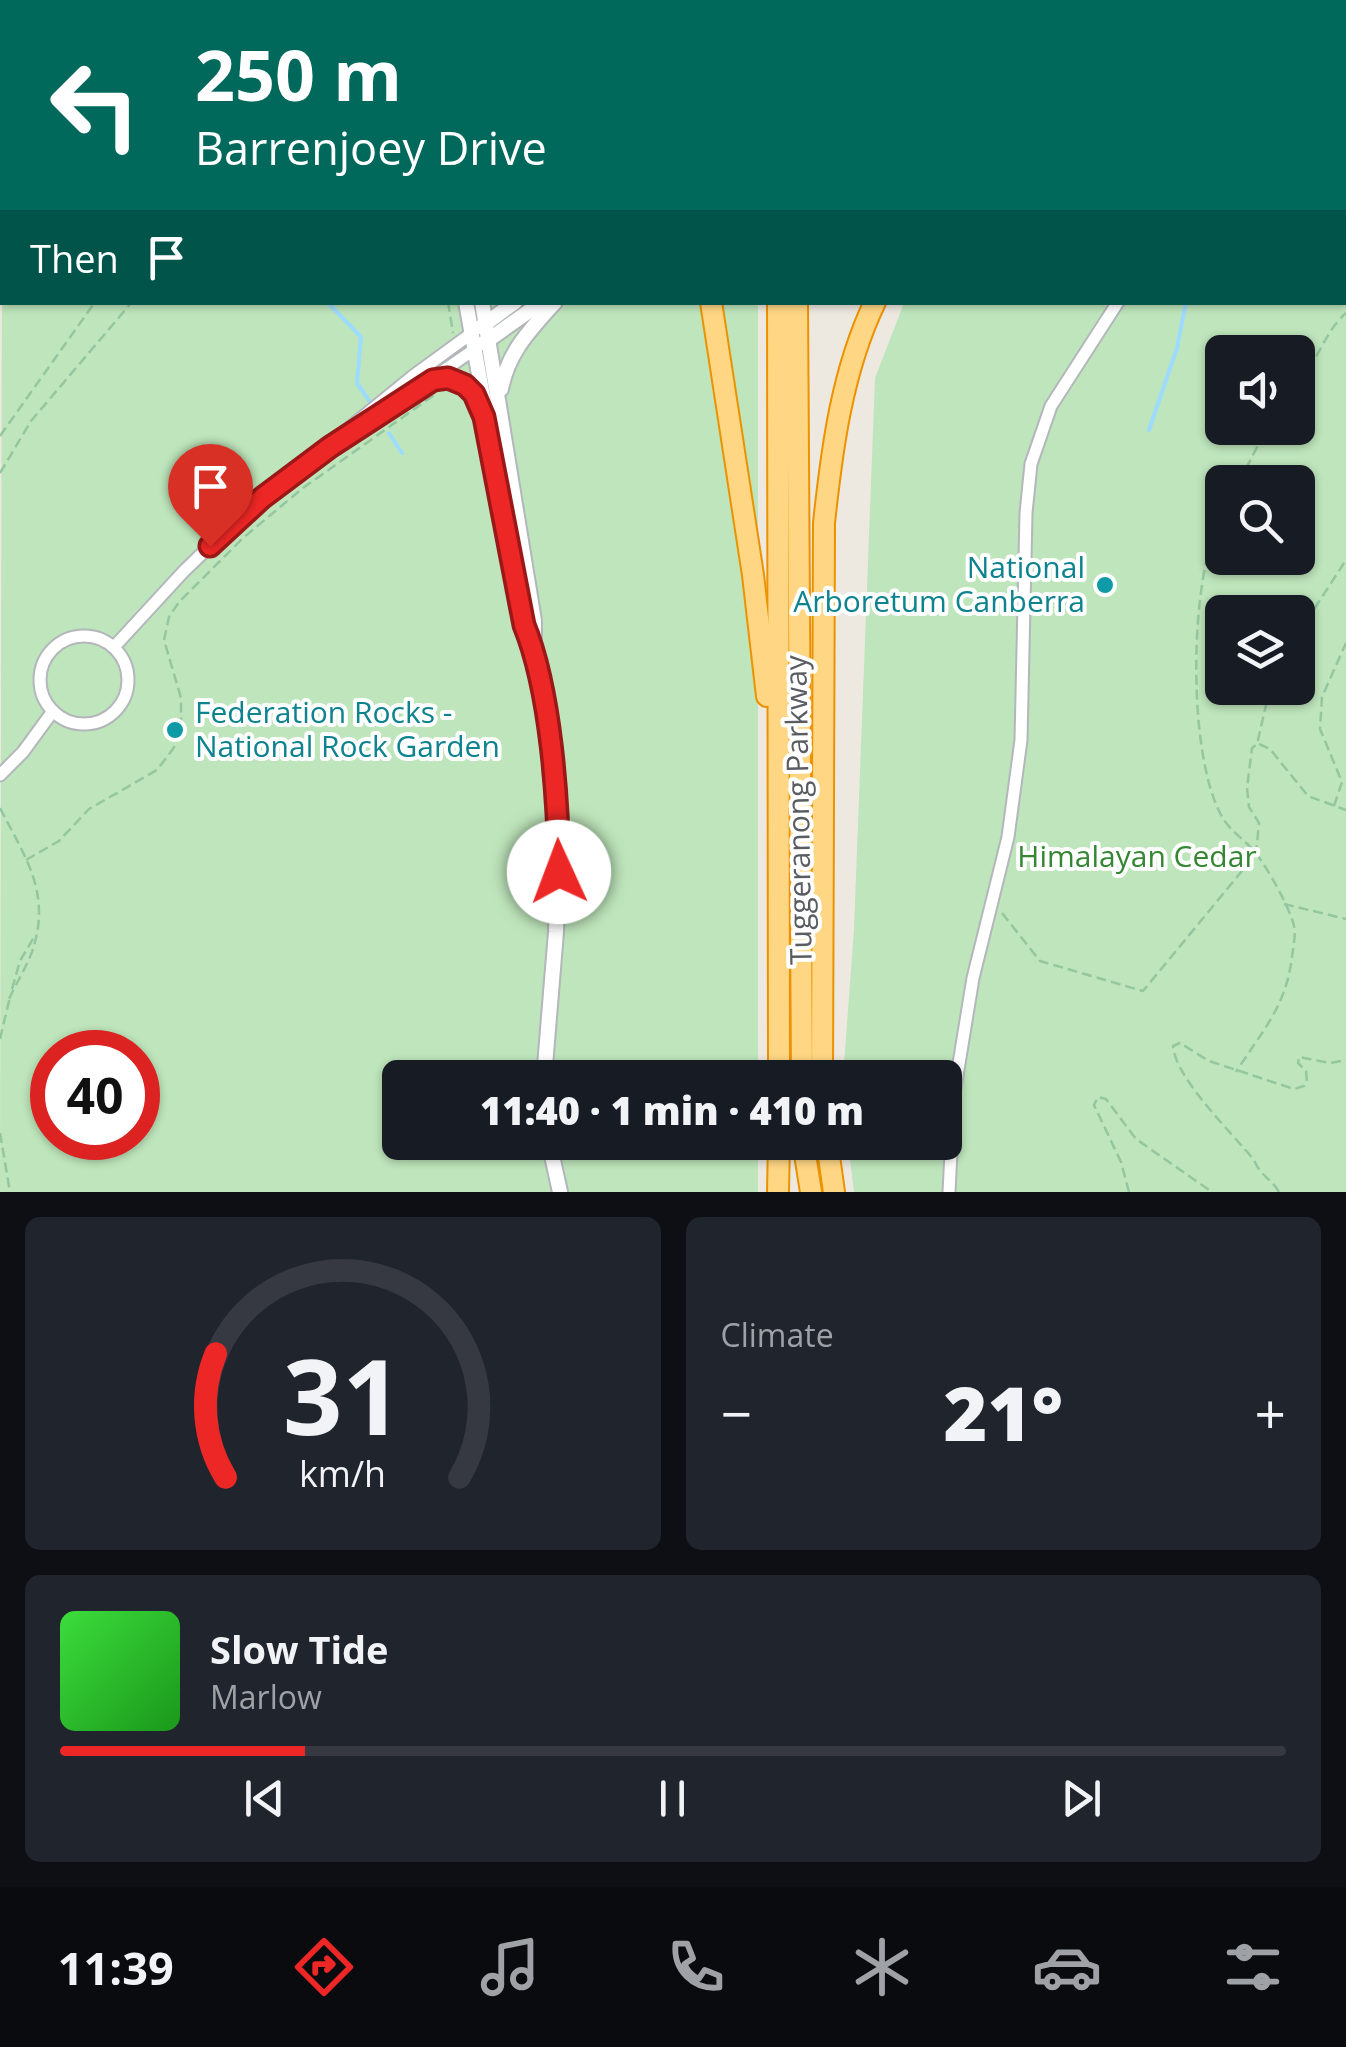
<!DOCTYPE html>
<html lang="en">
<head>
<meta charset="utf-8">
<style>
	:root { --surface:#171b24; --page:#20242c; --text:#f1f3f6; --muted:#9ea1a6; --line:#363941; --accent:#ed2725 }
	body { margin:0; font-family:"Open Sans",sans-serif; background:var(--page); color:var(--text); height:100vh; display:flex; flex-direction:column; font-size:38px; white-space:nowrap }
	* { box-sizing:border-box; margin:0 }
	p { font-size:32px; color:var(--muted) }
	.icon { flex:none; width:55px; height:55px; fill:none; stroke:currentColor; stroke-width:2; stroke-linecap:round; stroke-linejoin:round }
	.map { position:relative; height:1192px; overflow:hidden }
	.drawer { display:flex; flex-direction:column; gap:25px; padding:25px; background:#0d0f14; flex:1 }
	.drawer>* { flex:none }
	.top-card { position:absolute; left:0px; top:0px; width:1348px; height:305px; box-shadow:0 2px 8px #0004; background:#00695c; color:#fff; overflow:hidden }
	.fabs { position:absolute; left:1205px; top:335px; display:grid; gap:20px }
	.fabs a { display:grid; place-items:center; width:110px; height:110px; border-radius:15px; background:var(--surface); box-shadow:0 2px 8px #0004; font-size:50px }
	.speed { position:absolute; left:30px; top:1030px; display:flex; gap:20px; font-size:50px; font-weight:700; text-align:center }
	.speed>* { display:grid; place-content:center; width:130px; height:130px; border-radius:50%; background:var(--surface); box-shadow:0 2px 8px #0004; line-height:1 }
	.speed .limit { border:15px solid #d22; background:#fff; color:#111 }
	.pin { position:absolute; display:grid; place-items:center; width:85px; height:85px; color:#fff; margin:-102px -42px; border-radius:50% 50% 50% 0; rotate:-45deg; box-shadow:0 0 10px #0007 }
	.pin .icon { rotate:45deg }
	.me { position:absolute; width:110px; margin:-55px; rotate:358deg; stroke-linejoin:round; filter:drop-shadow(0 0 8px #0008) }
	.turn { display:flex; align-items:center; gap:35px; height:210px; padding:0 30px; font-size:45px }
	.turn .icon { width:130px; height:130px; stroke-width:2.5 }
	.turn b { display:block; font-size:70px; line-height:85px }
	.then { display:flex; align-items:center; height:95px; padding:0 30px; background:#0003; gap:20px; font-size:38px }
	.big { font-size:75px; font-weight:800; line-height:1.1 }
	.drawer .widget { flex:1; display:flex; flex-direction:column; justify-content:center; gap:15px; min-width:0; padding:0 35px; border-radius:15px; background:var(--page) }
	.drawer .dial { align-items:center; gap:0 }
	.dial svg { height:260px; overflow:visible; fill:none; stroke:var(--line); stroke-width:7; stroke-linecap:round; text-anchor:middle }
	.dial text { fill:var(--text); stroke:none }
	.song { display:flex; align-items:center; gap:30px }
	.cover { width:120px; height:120px; border-radius:15px; background:linear-gradient(135deg,hsl(120 70% 55%),hsl(120 70% 35%)) }
	.played { height:10px; border-radius:5px; background:linear-gradient(90deg,var(--accent) 20%,var(--line) 20%) }
	.keys { display:flex; justify-content:space-around; direction:ltr }
	.heat { display:flex; justify-content:space-between; align-items:center; font-size:55px; direction:ltr }
	.drawer .tiles { flex:1; display:grid; gap:25px; grid-template-columns:1fr 1fr }
	.widget:last-child { grid-column:span 2 }
	.trip { position:absolute; left:382px; top:1060px; width:580px; height:100px; border-radius:15px; background:var(--surface); box-shadow:0 2px 8px #0004; font-weight:800; line-height:100px; text-align:center }
	.tabs { display:flex; height:160px; justify-content:space-around; align-items:center; background:#090b0e; color:var(--muted) }
	.tabs .icon { width:70px; height:70px }
	.tabs .selected { color:var(--accent) }
	.tabs b { font-size:45px; color:var(--text) }
	.map>svg:first-child { display:block }
</style>
</head>
<body>
<div class="map">
<svg width="1346" height="1192" viewBox="0 0 1346 1192">
	<rect width="100%" height="100%" fill="#ede9e0"/>
	<g fill="#bee5bb" fill-rule="evenodd">
		<polygon points="60,0 759,0 61,2"/>
		<path d="M939 0H1346V1192H854L848 1143 945 1142V1078H843L854 929 875 378 904 303 1345 302V2ZM1222 352H1298V428H1222ZM1222 482H1298V558H1222ZM1222 612H1298V688H1222Z"/>
		<path d="M2 252V302L758 303V1077L400 1078V1142L758 1143V1192H0ZM52 1052H138V1138H52Z"/>
	</g>
	<g fill="none" stroke-linecap="round" stroke-linejoin="round">
		<g stroke="#9ddbff" stroke-width="4">
			<polyline points="472,2 473,0"/>
			<polyline points="636,2 643,0"/>
			<polyline points="327,302 361,337 357,383 370,402"/>
			<polyline points="1149,430 1177,348 1186,302"/>
			<polyline points="389,433 402,453"/>
		</g>
		<g stroke="#b3b7bb" stroke-width="15">
			<g id="minor">
				<polyline points="1096,0 1098,2"/>
				<polyline points="1279,0 1284,2"/>
				<polyline points="1113,2 1117,0"/>
				<polyline points="1255,2 1256,0"/>
				<polyline points="1345,54 1346,55"/>
				<path d="M434 380C457 374 472 388 481 408"/>
				<polyline points="363,426 475,349"/>
				<circle cx="84" cy="680" r="44"/>
				<polyline points="114,647 184,571 240,517 413,376 472,333"/>
				<polyline points="0,775 23,752 53,711"/>
				<polyline points="949,1192 954,1094 973,978 1008,837 1021,740 1026,513 1031,464 1051,406 1118,302"/>
			</g>
		</g>
		<g stroke="#b3b7bb" stroke-width="18">
			<g id="tertiary">
				<polyline points="425,0 426,2"/>
				<polyline points="466,302 524,625 531,640"/>
				<polyline points="482,302 534,621 534,647 553,762 558,849 556,932 544,1078"/>
				<polyline points="481,327 515,302"/>
				<polyline points="484,343 542,302"/>
				<path d="M501 389C508 352 530 330 555 302"/>
				<polyline points="549,1142 560,1192"/>
			</g>
		</g>
		<g stroke="#ec9200" stroke-width="24">
			<g id="motorway">
				<polyline points="912,0 913,2"/>
				<polyline points="704,2 704,0"/>
				<polyline points="779,2 779,0"/>
				<polyline points="798,2 798,0"/>
				<polyline points="711,302 753,575 767,696"/>
				<polyline points="778,302 779,1078"/>
				<polyline points="797,302 802,1078"/>
				<path d="M822 1078 824 523C832 448 842 371 875 302"/>
				<polyline points="803,1142 811,1192"/>
				<polyline points="827,1142 834,1192"/>
				<polyline points="778,1192 779,1142"/>
			</g>
		</g>
		<g stroke="#94c79f" stroke-width="2.5" stroke-dasharray="10 5" stroke-linecap="butt">
			<polyline points="279,0 279,2"/>
			<polyline points="311,0 311,2"/>
			<polyline points="1045,2 1046,0"/>
			<polyline points="448,302 453,333"/>
			<path d="M1298 380C1318 363 1324 332 1346 313"/>
			<polyline points="0,436 95,302"/>
			<polyline points="0,473 31,421 132,302"/>
			<polyline points="1239,482 1267,428"/>
			<path d="M1222 513C1189 577 1187 748 1220 813 1228 830 1243 838 1255 852 1267 867 1290 908 1294 926 1296 935 1293 948 1292 957 1286 1007 1262 1031 1236 1072"/>
			<polyline points="1298,634 1346,560"/>
			<polyline points="1259,744 1270,749 1308,796 1346,810"/>
			<polyline points="1334,806 1342,782 1320,729 1322,697 1346,643"/>
			<path d="M0 808C25 857 51 892 33 949 27 966 17 982 9 999"/>
			<polyline points="26,860 59,841 89,809 157,770 173,749 181,732 181,698 164,640 169,617 179,602 243,538 303,488 437,393"/>
			<polyline points="1284,904 1346,919"/>
			<polyline points="1002,913 1040,961 1143,991 1256,854 1259,823 1249,807 1247,788 1252,748 1257,744 1270,688"/>
			<polyline points="12,989 20,961 34,937"/>
			<polyline points="0,1039 10,997"/>
			<polyline points="0,1133 10,1192"/>
			<polyline points="1129,1192 1121,1162 1094,1105 1098,1097 1106,1099 1136,1139 1212,1192"/>
			<path d="M1279 1192C1271 1178 1261 1177 1254 1160 1233 1134 1175 1078 1173 1046L1180 1043 1209 1061 1294 1089 1304 1086 1307 1081 1306 1071 1298 1063 1299 1057 1330 1063 1346 1060"/>
		</g>
		<use href="#minor" stroke="#fff" stroke-width="11"/>
		<use href="#tertiary" stroke="#fff" stroke-width="14"/>
		<use href="#motorway" stroke="#ffd784" stroke-width="20"/>
	</g>
	<g fill="none" stroke-linecap="round" stroke-linejoin="round">
		<g stroke="#9a1918" stroke-width="25">
			<path id="route" d="M210 546 262 498 330 447 433 380 448 378 465 385 474 394 484 417 524 625C551 691 558 800 559 872"/>
		</g>
		<use href="#route" stroke="#ed2725" stroke-width="18"/>
	</g>
	<g fill="#0f9aa8" stroke="#fff" stroke-width="4">
		<circle cx="1105" cy="585" r="10"/>
		<circle cx="175" cy="730" r="10"/>
	</g>
	<g text-anchor="middle" stroke-width="8" stroke-linejoin="round" paint-order="stroke">
		<g font-size="30" fill="#0d838f" stroke="#fff" text-anchor="end">
			<text x="1085" y="578">National<tspan x="1085" dy="34">Arboretum Canberra</tspan></text>
			<text x="195" y="723" text-anchor="start">Federation Rocks -<tspan x="195" dy="34">National Rock Garden</tspan></text>
		</g>
		<g font-size="30" fill="#595d62" stroke="#fff">
			<text transform="translate(799 810) rotate(-91)" y="10">Tuggeranong Parkway</text>
		</g>
		<g font-size="30" fill="#358733" stroke="#fff">
			<text x="1137" y="867">Himalayan Cedar</text>
		</g>
	</g>
</svg>
<div class="fabs">
<a><svg class="icon" aria-label="sound" viewBox="0 0 24 24"><path d="M4 9h4l5-4v14l-5-4H4zM17 9q2 3 0 6"/></svg></a>
<a><svg class="icon" aria-label="search" viewBox="0 0 24 24"><circle cx="10" cy="10" r="6"/><path d="M15 15l6 6"/></svg></a>
<a><svg class="icon" aria-label="layers" viewBox="0 0 24 24"><path d="M12 4l9 5-9 5-9-5zM3 14l9 5 9-5"/></svg></a>
</div>
<div class="speed"><div class="limit">40</div></div>
<div class="pin" style="left:210px;top:546px;background:#d93025"><svg class="icon" aria-label="arrive" viewBox="0 0 24 24"><path d="M6 21V4h12l-3 4 3 4H6"/></svg></div>
<svg class="me" style="left:559px;top:872px" viewBox="-20 -20 40 40"><circle r="19" fill="#fff"/><path d="M0-13L10 11 0 6-10 11z" fill="#ed2725"/></svg>
<div class="trip">11:40 · 1 min · 410 m</div>
<div class="top-card">
<div class="turn"><svg class="icon" aria-label="left" viewBox="0 0 24 24"><path d="M17 20v-9H6M10 6l-5 5 5 5"/></svg><div><b>250 m</b>Barrenjoey Drive</div></div>
<div class="then">Then<svg class="icon" aria-label="arrive" viewBox="0 0 24 24"><path d="M6 21V4h12l-3 4 3 4H6"/></svg></div>
</div>
</div>
<section class="drawer">
<div class="tiles">
<div class="widget dial"><svg viewBox="0 0 100 80">
<path d="M14 69A42 42 0 1 1 86 69"/>
<path d="M14 69A42 42 0 0 1 11 31" stroke="#ed2725"/>
<text x="50" y="56" font-size="32" font-weight="700">31</text>
<text x="50" y="72" font-size="11">km/h</text>
</svg></div>
<div class="widget"><p>Climate</p>
<div class="heat"><a>−</a><b class="big">21°</b><a>+</a></div>
</div>
<div class="widget">
<div class="song"><i class="cover"></i><div><b>Slow Tide</b><p>Marlow</p></div></div>
<div class="played"></div>
<div class="keys"><svg class="icon" aria-label="previous" viewBox="0 0 24 24"><path d="M18 5L8 12l10 7zM5 5v14"/></svg><svg class="icon" aria-label="pause" viewBox="0 0 24 24"><path d="M8 5v14M16 5v14"/></svg><svg class="icon" aria-label="next" viewBox="0 0 24 24"><path d="M6 5l10 7-10 7zM19 5v14"/></svg></div>
</div>
</div>
</section>
<nav class="tabs">
<b>11:39</b>
<svg class="icon selected" aria-label="directions" viewBox="0 0 24 24"><path d="M12 3l9 9-9 9-9-9zM9 14v-3h6M13 9l2 2-2 2"/></svg>
<svg class="icon" aria-label="music" viewBox="0 0 24 24"><path d="M9 18V5l10-2v13"/><circle cx="6" cy="18" r="3"/><circle cx="16" cy="16" r="3"/></svg>
<svg class="icon" aria-label="phone" viewBox="0 0 24 24"><path d="M5 4h4l2 5-3 2q2 4 5 5l2-3 5 2v4C11 20 4 13 5 4z"/></svg>
<svg class="icon" aria-label="climate" viewBox="0 0 24 24"><path d="M12 3v18M4 7l16 10M4 17L20 7"/></svg>
<svg class="icon" aria-label="car" viewBox="0 0 24 24"><path d="M5 17H2v-5l4-1 3-4h7l3 4 3 1v5h-3M9 17h6M6 11h13"/><circle cx="7" cy="17" r="2"/><circle cx="17" cy="17" r="2"/></svg>
<svg class="icon" aria-label="filters" viewBox="0 0 24 24"><path d="M4 7h16M4 17h16"/><circle cx="9" cy="7" r="2"/><circle cx="15" cy="17" r="2"/></svg>
</nav>
</body>
</html>
